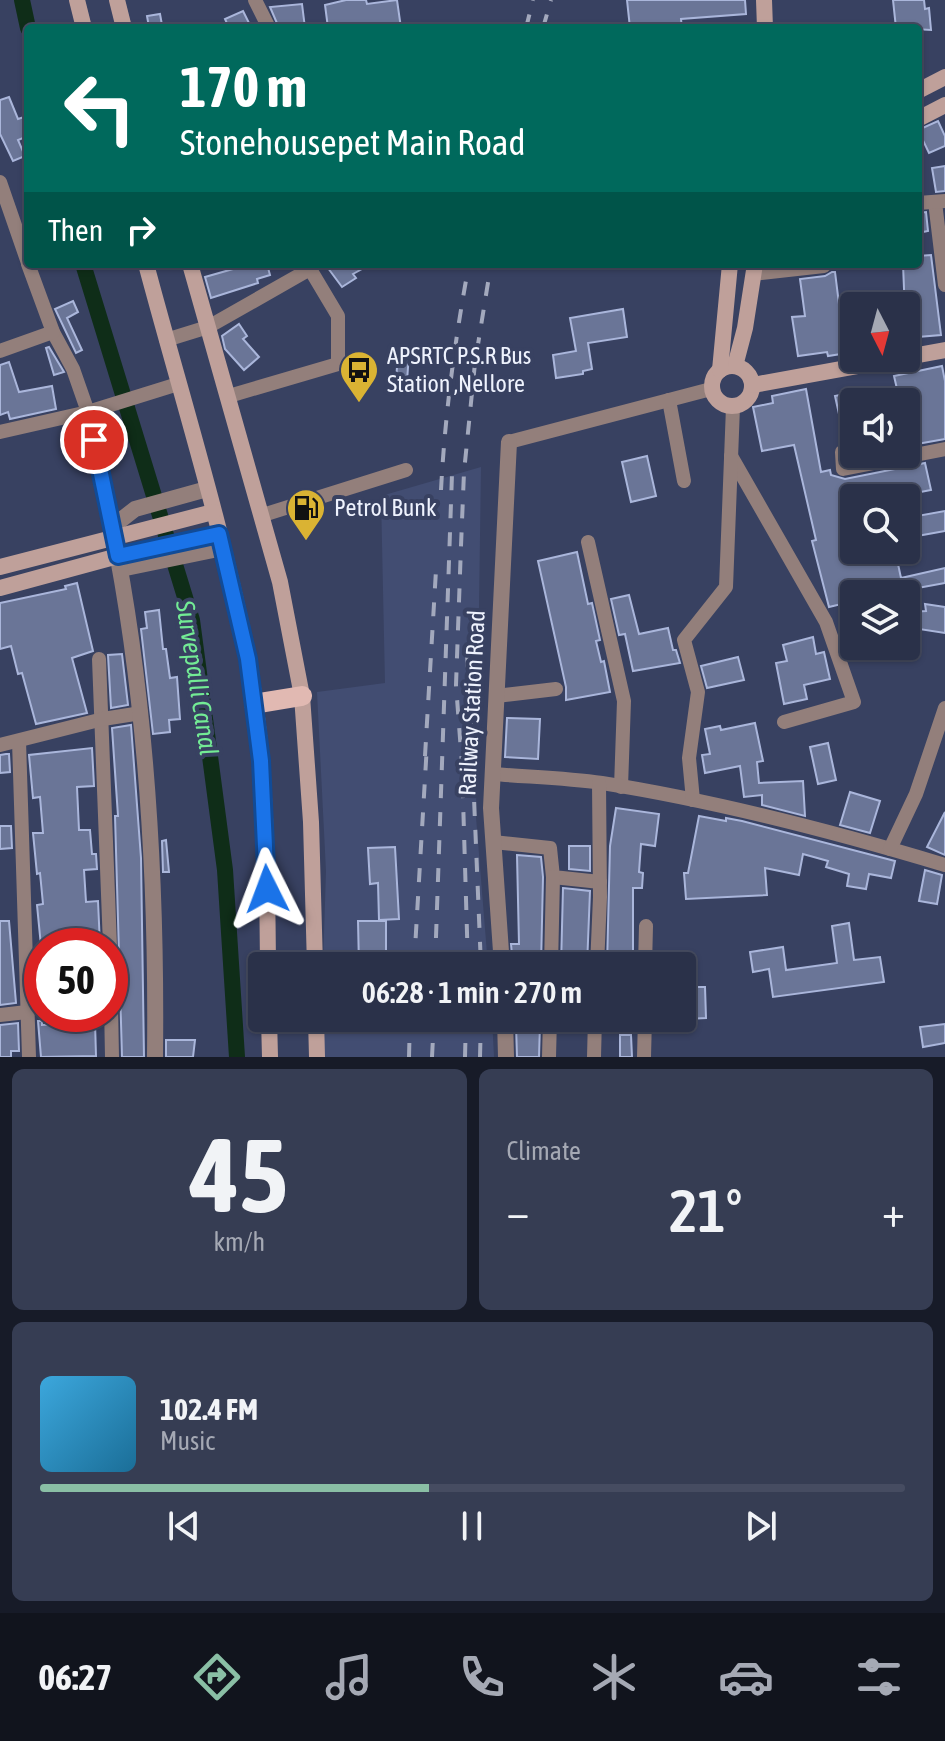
<!DOCTYPE html>
<html lang="en">
<head>
<meta charset="utf-8">
<style>
	:root { --surface:#2a3149; --page:#363d53; --text:#f1f3f6; --muted:#a5a9b4; --line:#464c61; --accent:#8abfa5 }
	body { margin:0; font-family:"Asap Condensed",sans-serif; background:var(--page); color:var(--text); height:100vh; display:flex; flex-direction:column; font-size:30px; white-space:nowrap }
	* { box-sizing:border-box; margin:0 }
	p { font-size:26px; color:var(--muted) }
	.icon { flex:none; width:44px; height:44px; fill:none; stroke:currentColor; stroke-width:2; stroke-linecap:round; stroke-linejoin:round }
	.map { position:relative; height:1057px; overflow:hidden }
	.details { display:flex; flex-direction:column; gap:12px; padding:12px; background:#171b28; flex:1 }
	.details>* { flex:none }
	.banner { position:absolute; left:24px; top:24px; width:898px; height:244px; border-radius:8px; box-shadow:0 2px 6px #0004,0 0 0 2px var(--line); background:#00695c; color:#fff; overflow:hidden }
	.needle { width:52px; rotate:174deg }
	.buttons { position:absolute; left:840px; top:292px; display:grid; gap:16px }
	.buttons a { display:grid; place-items:center; width:80px; height:80px; border-radius:8px; background:var(--surface); box-shadow:0 2px 6px #0004,0 0 0 2px var(--line); font-size:40px }
	.speed { position:absolute; left:24px; top:928px; display:flex; gap:16px; font-size:40px; font-weight:700; text-align:center }
	.speed>* { display:grid; place-content:center; width:104px; height:104px; border-radius:50%; background:var(--surface); box-shadow:0 2px 6px #0004,0 0 0 2px var(--line); line-height:1 }
	.speed .limit { border:12px solid #d22; background:#fff; color:#111 }
	.pin { position:absolute; display:grid; place-items:center; width:68px; height:68px; color:#fff; margin:-34px; border:4px solid #fff; border-radius:50%; box-shadow:0 2px 8px #0007 }
	.me { position:absolute; width:88px; margin:-44px; rotate:357deg; stroke-linejoin:round; filter:drop-shadow(0 0 6px #0008) }
	.turn { display:flex; align-items:center; gap:28px; height:168px; padding:0 24px; font-size:36px }
	.turn .icon { width:104px; height:104px; stroke-width:2.5 }
	.turn b { display:block; font-size:56px; line-height:68px }
	.then { display:flex; align-items:center; height:76px; padding:0 24px; background:#0003; gap:16px; font-size:30px }
	.big { font-size:60px; font-weight:600; line-height:1.1 }
	.details .tile { flex:1; display:flex; flex-direction:column; justify-content:center; gap:12px; min-width:0; padding:0 28px; border-radius:12px; background:var(--page) }
	.details .dial { align-items:center; gap:0 }
	.dial b { font-size:104px; line-height:1 }
	.song { display:flex; align-items:center; gap:24px }
	.cover { width:96px; height:96px; border-radius:12px; background:linear-gradient(135deg,hsl(200 70% 55%),hsl(200 70% 35%)) }
	.played { height:8px; border-radius:4px; background:linear-gradient(90deg,var(--accent) 45%,var(--line) 45%) }
	.keys { display:flex; justify-content:space-around; direction:ltr }
	.heat { display:flex; justify-content:space-between; align-items:center; font-size:44px; direction:ltr }
	.details .tiles { flex:1; display:grid; gap:12px; grid-template-columns:1fr 1fr }
	.tile:last-child { grid-column:span 2 }
	.trip { position:absolute; left:248px; top:952px; width:448px; height:80px; border-radius:8px; background:var(--surface); box-shadow:0 2px 6px #0004,0 0 0 2px var(--line); font-weight:600; line-height:80px; text-align:center }
	.tabs { display:flex; height:128px; justify-content:space-around; align-items:center; background:#11141d; color:var(--muted) }
	.tabs .icon { width:56px; height:56px }
	.tabs .selected { color:var(--accent) }
	.tabs b { font-size:36px; color:var(--text) }
	.map>svg:first-child { display:block }
</style>
</head>
<body>
<div class="map">
<svg width="945" height="1057" viewBox="0 0 945 1057">
	<rect width="100%" height="100%" fill="#384161"/>
	<g fill="#424d72">
		<polygon points="481,467 476,817 488,966 323,966 326,871 317,692 385,683 381,496"/>
		<polygon points="321,1018 492,1018 494,1057 320,1057"/>
	</g>
	<g fill="none" stroke-linecap="round" stroke-linejoin="round">
		<g stroke="#0f2d18" stroke-width="16">
			<polyline points="22,0 28,28"/>
			<polyline points="83,264 192,620 225,870 237,1057"/>
		</g>
	</g>
	<g fill="#6a7597" stroke="#aab6db" stroke-width="2">
		<polygon points="346,0 366,0 367,4 397,0 401,28 328,28 325,5"/>
		<polygon points="627,0 745,0 746,14 681,19 682,28 630,28"/>
		<polygon points="893,0 924,0 925,9 929,8 931,30 896,28"/>
		<polygon points="302,4 305,28 279,28 270,7"/>
		<polygon points="243,11 249,23 239,28 229,28 225,19"/>
		<polygon points="160,14 162,25 149,27 147,16"/>
		<polygon points="9,97 18,119 24,117 28,128 28,136 18,140 25,156 13,161 0,134 0,100"/>
		<polygon points="938,121 945,136 945,146 929,153 918,130"/>
		<polygon points="945,166 945,191 936,192 932,168"/>
		<polygon points="926,212 928,231 918,233 918,213"/>
		<polygon points="931,255 941,335 906,338 903,264 918,264 918,256"/>
		<polygon points="239,264 267,264 270,275 257,279 258,283 211,298 205,277 240,267"/>
		<polygon points="325,264 371,264 353,274 356,278 342,287"/>
		<polygon points="832,272 835,272 839,304 854,301 854,352 828,356 827,352 798,356 792,317 805,316 800,279 825,276"/>
		<polygon points="73,301 78,312 67,318 82,350 76,353 55,309"/>
		<polygon points="623,309 627,337 588,343 592,369 583,371 583,374 556,378 553,355 576,351 570,318"/>
		<polygon points="239,324 247,336 243,339 259,357 244,370 225,349 222,336"/>
		<polygon points="49,347 64,372 54,375 46,348"/>
		<polygon points="398,354 409,355 406,393 395,393"/>
		<polygon points="9,362 19,392 52,386 56,409 10,419 8,412 0,415 0,365"/>
		<polygon points="942,366 945,381 945,439 906,446 906,402 900,402 894,376"/>
		<polygon points="806,389 821,472 830,470 831,475 845,479 925,463 931,490 900,496 854,498 854,550 895,550 901,578 945,568 945,583 885,594 854,594 854,601 829,607 812,541 816,540 794,445 762,451 753,407 773,403 772,396"/>
		<polygon points="854,392 854,430 843,432 835,396"/>
		<polygon points="647,456 656,496 631,502 622,462"/>
		<polygon points="945,511 945,531 906,538 906,518"/>
		<polygon points="577,552 588,604 592,603 600,640 596,641 601,662 604,661 610,692 566,700 566,687 538,561"/>
		<polygon points="77,583 93,651 72,658 87,713 36,724 22,673 18,674 11,646 0,649 0,603 66,589 65,586"/>
		<polygon points="629,595 639,634 668,628 673,650 676,650 680,663 633,671 625,634 619,635 611,599"/>
		<polygon points="925,604 945,607 945,633 906,627 906,612 926,611"/>
		<polygon points="159,610 163,649 166,649 170,678 177,677 180,719 169,720 170,732 153,734 141,629 147,628 145,612"/>
		<polygon points="813,637 816,654 824,652 830,679 804,685 807,699 784,704 776,663 787,661 783,645"/>
		<polygon points="122,654 128,705 111,708 108,655"/>
		<polygon points="738,657 744,680 707,688 701,666"/>
		<polygon points="507,718 540,719 538,759 505,757"/>
		<polygon points="755,723 763,761 757,762 759,783 803,781 805,816 762,805 762,795 744,797 740,766 705,773 702,755 710,754 705,729 720,726 721,730"/>
		<polygon points="131,725 141,858 144,1057 122,1057 115,816 118,816 112,728"/>
		<polygon points="828,743 836,780 818,784 810,747"/>
		<polygon points="92,748 94,786 77,787 79,830 90,830 92,854 96,854 97,869 84,870 86,902 98,901 100,945 41,946 37,905 43,904 40,873 37,874 33,833 43,833 40,797 33,798 29,755"/>
		<polygon points="6,754 9,754 10,772 0,773 0,755"/>
		<polygon points="850,792 880,801 870,833 840,825"/>
		<polygon points="616,808 659,814 655,846 641,844 639,872 643,873 642,888 633,888 633,966 607,966 610,846"/>
		<polygon points="945,812 945,855 927,847"/>
		<polygon points="699,816 726,821 726,818 742,821 895,861 891,878 869,874 866,889 847,886 849,874 826,867 828,861 803,854 799,875 765,868 767,895 686,899 684,873 688,873"/>
		<polygon points="0,826 11,826 12,848 0,849"/>
		<polygon points="166,840 169,872 163,872 162,841"/>
		<polygon points="569,846 590,846 590,871 569,869"/>
		<polygon points="395,847 399,919 379,920 378,883 370,884 368,848"/>
		<polygon points="517,855 541,857 543,877 541,966 513,966 511,944 519,944"/>
		<polygon points="925,870 942,875 937,904 919,901"/>
		<polygon points="563,888 590,891 587,966 561,966"/>
		<polygon points="0,921 9,921 16,1003 0,1005"/>
		<polygon points="358,921 386,921 386,966 359,966"/>
		<polygon points="849,923 854,960 880,957 884,982 773,997 769,969 753,972 750,952 783,947 786,970 837,963 832,926"/>
		<polygon points="682,987 705,987 706,1018 687,1019 687,1015 682,1015"/>
		<polygon points="38,1021 42,1021 42,1025 95,1022 96,1056 41,1057"/>
		<polygon points="18,1023 19,1051 11,1051 11,1057 0,1057 0,1025"/>
		<polygon points="540,1024 539,1057 517,1057 516,1025"/>
		<polygon points="945,1024 945,1043 923,1047 920,1027"/>
		<polygon points="620,1035 631,1035 632,1057 620,1057"/>
		<polygon points="166,1040 195,1040 193,1057 166,1057"/>
	</g>
	<g fill="none" stroke-linecap="round" stroke-linejoin="round">
		<g stroke="#937f7b" stroke-width="14">
			<polyline points="255,0 269,28"/>
			<polyline points="0,182 28,263"/>
			<polyline points="935,202 945,285"/>
			<polyline points="918,203 945,201"/>
			<polyline points="28,264 53,332 73,369 88,412 112,527"/>
			<polyline points="753,274 824,266"/>
			<polyline points="166,340 208,327 310,269 338,316 338,364 229,396"/>
			<polyline points="0,351 53,332"/>
			<polyline points="669,400 684,481"/>
			<polyline points="0,432 88,412 178,384"/>
			<polyline points="509,442 711,389"/>
			<polyline points="842,452 843,469 945,449"/>
			<polyline points="731,456 826,622 854,702 784,722"/>
			<polyline points="263,515 406,470"/>
			<polyline points="588,542 624,701 621,787"/>
			<polyline points="99,659 110,946"/>
			<polyline points="496,696 556,689"/>
			<polyline points="19,741 29,1057"/>
			<polyline points="0,745 103,719 141,713"/>
			<path d="M493 774C529 777 566 778 602 783 716 801 835 832 945 865"/>
			<polyline points="693,800 689,758 698,692 684,640 726,587 733,407"/>
			<polyline points="493,842 550,848 553,877 600,882"/>
			<polyline points="890,849 916,794 945,708"/>
			<polyline points="110,951 112,1057"/>
			<polyline points="551,966 553,877"/>
			<polyline points="597,966 600,897 599,783"/>
			<polyline points="645,966 646,926"/>
			<polyline points="0,1015 27,1012"/>
			<polyline points="549,1057 550,1018"/>
			<polyline points="594,1057 595,1018"/>
			<polyline points="644,1057 645,1018"/>
		</g>
		<g stroke="#937f7b" stroke-width="16">
			<polyline points="121,569 223,548"/>
			<polyline points="502,966 491,808 509,442"/>
			<polyline points="505,1018 506,1057"/>
			<path d="M155 1057C157 880 147 700 112 527L135 509 207 489"/>
		</g>
		<g stroke="#bfa09a" stroke-width="16">
			<polyline points="77,0 84,28"/>
			<polyline points="117,0 124,28"/>
			<polyline points="764,0 765,28"/>
			<polyline points="918,91 945,77"/>
			<polyline points="918,119 945,105"/>
			<path d="M146 264C181 395 222 525 248 658 267 758 267 864 268 966"/>
			<polyline points="190,264 280,582 302,696 311,822 315,966"/>
			<circle cx="732" cy="386" r="20"/>
			<polyline points="735,366 745,328 755,264"/>
			<polyline points="720,370 730,264"/>
			<polyline points="753,385 945,350"/>
			<polyline points="0,567 213,512"/>
			<polyline points="0,588 118,556 219,534"/>
			<polyline points="269,1018 270,1057"/>
			<polyline points="316,1018 317,1057"/>
		</g>
		<polyline stroke="#e1b9b2" stroke-width="20" points="254,704 302,696"/>
		<g stroke="#a3a9bd" stroke-width="4" stroke-dasharray="14 14" stroke-linecap="butt">
			<polyline points="526,28 533,0"/>
			<polyline points="543,28 551,0"/>
			<path d="M441 490C445 414 455 339 469 264"/>
			<polyline points="467,654 472,738"/>
			<polyline points="425,756 436,570"/>
			<polyline points="473,774 481,966"/>
			<polyline points="414,966 427,744"/>
			<polyline points="435,966 452,474"/>
			<polyline points="468,966 462,765 456,685 461,546 464,472 475,363 491,264"/>
			<polyline points="409,1057 410,1018"/>
			<polyline points="432,1057 434,1018"/>
			<polyline points="465,1057 466,1018"/>
			<polyline points="480,1057 481,1018"/>
		</g>
	</g>
	<g fill="none" stroke-linecap="round" stroke-linejoin="round">
		<g stroke="#114b97" stroke-width="20">
			<polyline id="route" points="94,440 118,556 219,534 248,659 261,761 267,889"/>
		</g>
		<use href="#route" stroke="#1a73e8" stroke-width="14"/>
	</g>
	<defs>
		<g id="bus-pin" transform="scale(2)"><path d="M0 17L-7.5 6A9.5 9.5 0 1 1 7.5 6Z" fill="#dab333" stroke="#384161"/><path d="M-5-6H5V4H4V6H2V4H-2V6H-4V4H-5ZM-3.5-4V0h7V-4ZM-3.5 1.2v1.5H-2V1.2ZM2 1.2v1.5H3.5V1.2Z" fill="#111"/></g>
		<g id="fuel-pin" transform="scale(2)"><path d="M0 17L-7.5 6A9.5 9.5 0 1 1 7.5 6Z" fill="#dab333" stroke="#384161"/><path d="M-5.5-6h7V0h2V4h1.3V-2.5L3-4.5l.8-.8L6-3V5H2.5V1h-1V6h-7ZM-4.2-4.7v3.2H.2V-4.7Z" fill="#111"/></g>
	</defs>
	<g fill-rule="evenodd">
		<use href="#bus-pin" x="359" y="370"/>
		<use href="#fuel-pin" x="306" y="508"/>
	</g>
	<g text-anchor="middle" stroke-width="8" stroke-linejoin="round" paint-order="stroke">
		<g font-size="24" fill="#eef2fd" stroke="#384161" text-anchor="start">
			<text x="387" y="364">APSRTC P.S.R Bus<tspan x="387" dy="28">Station ,Nellore</tspan></text>
			<text x="334" y="516">Petrol Bunk</text>
		</g>
		<g font-size="24" fill="#eef2fd" stroke="#384161">
			<text transform="translate(472 703) rotate(-87)" y="8">Railway Station Road</text>
		</g>
		<g font-size="26" font-style="italic" fill="#73eb95" stroke="#384161">
			<text transform="translate(197 678) rotate(81)" y="9">Survepalli Canal</text>
		</g>
	</g>
</svg>
<div class="buttons">
<a><svg class="needle" viewBox="-14 -14 28 28"><path d="M0-13l5 13h-10z" fill="#e53935"/><path d="M0 13l5-13h-10z" fill="#a5a9b4"/></svg></a>
<a><svg class="icon" aria-label="sound" viewBox="0 0 24 24"><path d="M4 9h4l5-4v14l-5-4H4zM17 9q2 3 0 6"/></svg></a>
<a><svg class="icon" aria-label="search" viewBox="0 0 24 24"><circle cx="10" cy="10" r="6"/><path d="M15 15l6 6"/></svg></a>
<a><svg class="icon" aria-label="layers" viewBox="0 0 24 24"><path d="M12 4l9 5-9 5-9-5zM3 14l9 5 9-5"/></svg></a>
</div>
<div class="speed"><div class="limit">50</div></div>
<div class="pin" style="left:94px;top:440px;background:#d93025"><svg class="icon" aria-label="arrive" viewBox="0 0 24 24"><path d="M6 21V4h12l-3 4 3 4H6"/></svg></div>
<svg class="me" style="left:267px;top:889px" viewBox="-20 -20 40 40"><path d="M0-17L14 15 0 8-14 15z" fill="#1a73e8" stroke="#fff" stroke-width="4"/></svg>
<div class="trip">06:28 · 1 min · 270 m</div>
<div class="banner">
<div class="turn"><svg class="icon" aria-label="left" viewBox="0 0 24 24"><path d="M17 20v-9H6M10 6l-5 5 5 5"/></svg><div><b>170 m</b>Stonehousepet Main Road</div></div>
<div class="then">Then<svg class="icon" aria-label="right" viewBox="0 0 24 24"><path d="M7 20v-9h11M14 6l5 5-5 5"/></svg></div>
</div>
</div>
<section class="details">
<div class="tiles">
<div class="tile dial"><b>45</b><p>km/h</p></div>
<div class="tile"><p>Climate</p>
<div class="heat"><a>−</a><b class="big">21°</b><a>+</a></div>
</div>
<div class="tile">
<div class="song"><i class="cover"></i><div><b>102.4 FM</b><p>Music</p></div></div>
<div class="played"></div>
<div class="keys"><svg class="icon" aria-label="previous" viewBox="0 0 24 24"><path d="M18 5L8 12l10 7zM5 5v14"/></svg><svg class="icon" aria-label="pause" viewBox="0 0 24 24"><path d="M8 5v14M16 5v14"/></svg><svg class="icon" aria-label="next" viewBox="0 0 24 24"><path d="M6 5l10 7-10 7zM19 5v14"/></svg></div>
</div>
</div>
</section>
<nav class="tabs">
<b>06:27</b>
<svg class="icon selected" aria-label="directions" viewBox="0 0 24 24"><path d="M12 3l9 9-9 9-9-9zM9 14v-3h6M13 9l2 2-2 2"/></svg>
<svg class="icon" aria-label="music" viewBox="0 0 24 24"><path d="M9 18V5l10-2v13"/><circle cx="6" cy="18" r="3"/><circle cx="16" cy="16" r="3"/></svg>
<svg class="icon" aria-label="phone" viewBox="0 0 24 24"><path d="M5 4h4l2 5-3 2q2 4 5 5l2-3 5 2v4C11 20 4 13 5 4z"/></svg>
<svg class="icon" aria-label="climate" viewBox="0 0 24 24"><path d="M12 3v18M4 7l16 10M4 17L20 7"/></svg>
<svg class="icon" aria-label="car" viewBox="0 0 24 24"><path d="M5 17H2v-5l4-1 3-4h7l3 4 3 1v5h-3M9 17h6M6 11h13"/><circle cx="7" cy="17" r="2"/><circle cx="17" cy="17" r="2"/></svg>
<svg class="icon" aria-label="filters" viewBox="0 0 24 24"><path d="M4 7h16M4 17h16"/><circle cx="9" cy="7" r="2"/><circle cx="15" cy="17" r="2"/></svg>
</nav>
</body>
</html>
